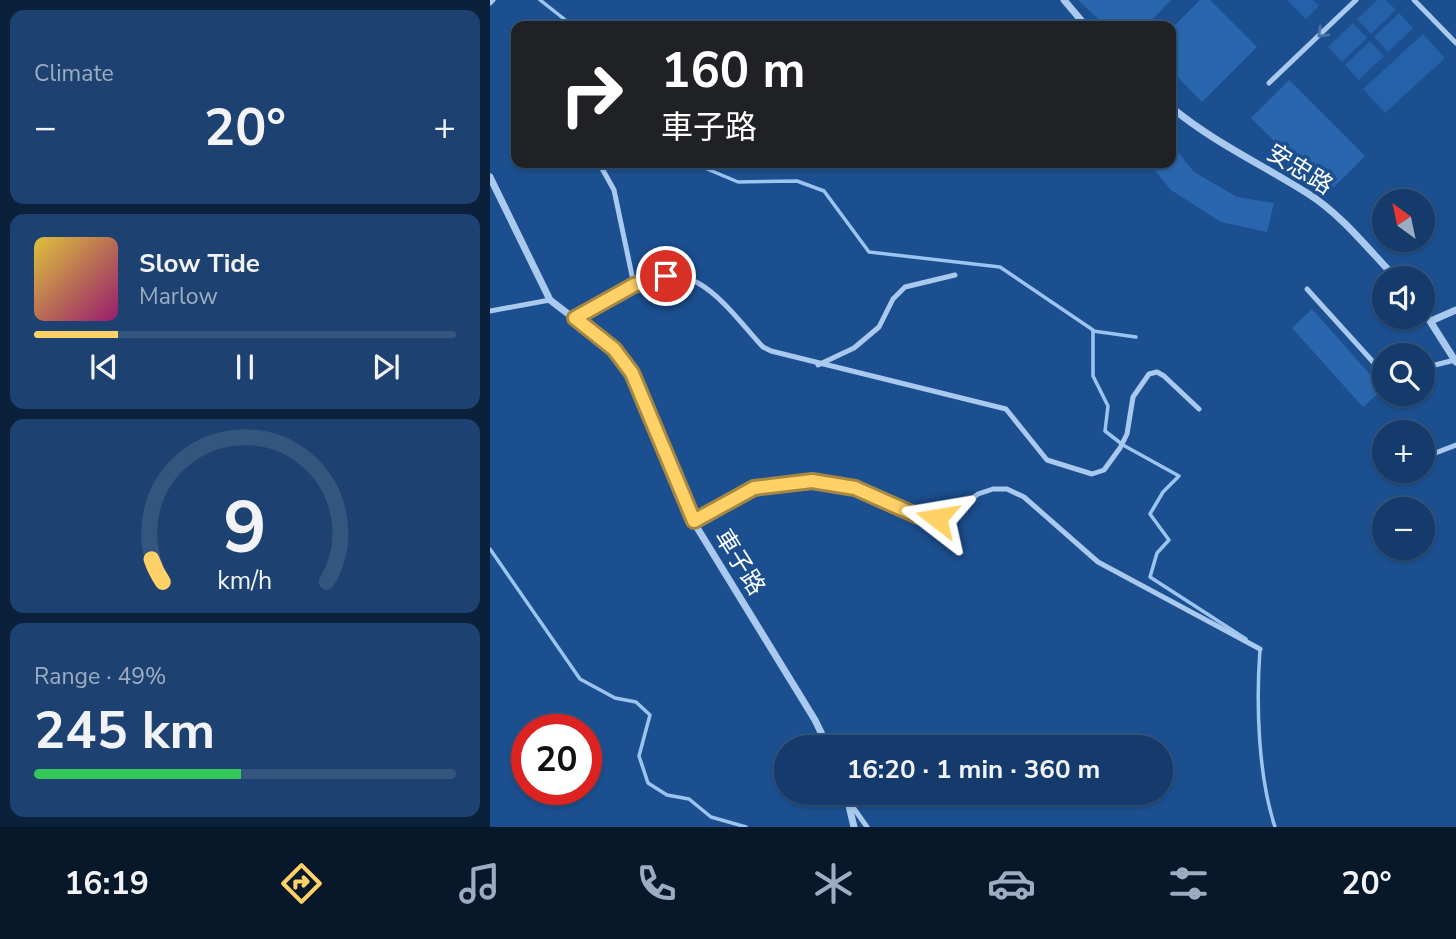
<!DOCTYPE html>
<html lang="en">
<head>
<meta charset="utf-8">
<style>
	:root { --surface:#143b6b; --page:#1d4271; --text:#f1f3f6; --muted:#9dadc1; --line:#33557e; --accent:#ffd166 }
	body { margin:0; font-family:"Nunito Sans","Noto Sans TC",sans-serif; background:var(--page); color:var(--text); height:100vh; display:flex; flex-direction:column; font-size:26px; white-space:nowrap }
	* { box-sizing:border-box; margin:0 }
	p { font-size:23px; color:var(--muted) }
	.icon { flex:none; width:38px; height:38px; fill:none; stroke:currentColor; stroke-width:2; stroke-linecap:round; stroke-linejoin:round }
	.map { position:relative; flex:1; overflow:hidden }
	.side { display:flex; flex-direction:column; gap:10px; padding:10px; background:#0b203b; width:490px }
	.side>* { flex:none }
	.top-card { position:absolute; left:21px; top:21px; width:665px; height:147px; border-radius:14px; box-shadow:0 2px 5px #0004,0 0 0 2px var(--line); background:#202124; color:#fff; overflow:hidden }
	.needle { width:46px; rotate:327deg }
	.controls { position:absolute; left:882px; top:189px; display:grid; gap:14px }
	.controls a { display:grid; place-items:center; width:63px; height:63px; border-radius:50%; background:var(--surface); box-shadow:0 2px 5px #0004,0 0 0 2px var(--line); font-size:35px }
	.speed { position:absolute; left:21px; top:714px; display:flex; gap:14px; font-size:35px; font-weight:700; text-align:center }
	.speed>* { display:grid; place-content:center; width:91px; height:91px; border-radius:50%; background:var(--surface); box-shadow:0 2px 5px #0004,0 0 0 2px var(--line); line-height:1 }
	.speed .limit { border:10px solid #d22; background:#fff; color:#111 }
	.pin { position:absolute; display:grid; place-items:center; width:60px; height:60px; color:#fff; margin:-30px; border:4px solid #fff; border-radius:50%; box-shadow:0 2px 7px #0007 }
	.me { position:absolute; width:77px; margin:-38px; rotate:284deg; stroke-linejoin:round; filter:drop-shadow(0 0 5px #0008) }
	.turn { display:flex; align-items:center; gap:24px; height:147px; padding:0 35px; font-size:32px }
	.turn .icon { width:91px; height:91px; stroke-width:2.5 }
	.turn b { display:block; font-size:49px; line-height:60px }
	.big { font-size:52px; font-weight:700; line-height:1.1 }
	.side .card { flex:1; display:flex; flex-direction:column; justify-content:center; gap:10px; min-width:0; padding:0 24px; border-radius:14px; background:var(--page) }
	.side .dial { align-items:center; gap:0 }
	.dial svg { height:182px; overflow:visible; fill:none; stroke:var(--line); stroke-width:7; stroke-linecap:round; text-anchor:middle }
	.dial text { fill:var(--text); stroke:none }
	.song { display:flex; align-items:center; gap:21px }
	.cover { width:84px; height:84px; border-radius:10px; background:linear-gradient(135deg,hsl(50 70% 55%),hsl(320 70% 35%)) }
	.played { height:7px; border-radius:4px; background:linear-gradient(90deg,var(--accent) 20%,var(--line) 20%) }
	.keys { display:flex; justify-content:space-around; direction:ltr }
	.heat { display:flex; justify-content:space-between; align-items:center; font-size:38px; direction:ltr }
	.charge { height:10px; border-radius:5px; background:linear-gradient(90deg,#34c759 49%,var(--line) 0) }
	.trip { position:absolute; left:284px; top:735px; width:399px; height:70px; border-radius:35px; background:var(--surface); box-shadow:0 2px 5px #0004,0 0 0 2px var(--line); font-weight:700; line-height:70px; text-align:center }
	.tab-bar { display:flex; height:112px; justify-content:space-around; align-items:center; background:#08182b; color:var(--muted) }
	.tab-bar .icon { width:49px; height:49px }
	.tab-bar .current { color:var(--accent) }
	.tab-bar b { font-size:32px; color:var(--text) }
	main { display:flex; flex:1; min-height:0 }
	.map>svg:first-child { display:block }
</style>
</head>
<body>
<main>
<section class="side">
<div class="card"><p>Climate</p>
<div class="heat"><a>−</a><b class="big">20°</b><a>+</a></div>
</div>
<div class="card">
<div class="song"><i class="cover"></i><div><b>Slow Tide</b><p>Marlow</p></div></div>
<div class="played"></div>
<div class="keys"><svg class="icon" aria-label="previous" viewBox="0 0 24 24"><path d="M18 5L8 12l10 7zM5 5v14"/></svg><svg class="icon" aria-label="pause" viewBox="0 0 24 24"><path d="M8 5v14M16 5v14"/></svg><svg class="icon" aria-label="next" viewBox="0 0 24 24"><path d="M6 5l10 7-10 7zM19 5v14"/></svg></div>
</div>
<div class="card dial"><svg viewBox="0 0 100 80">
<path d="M14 69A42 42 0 1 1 86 69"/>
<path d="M14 69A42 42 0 0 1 9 59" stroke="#ffd166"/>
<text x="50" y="56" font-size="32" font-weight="700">9</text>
<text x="50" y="72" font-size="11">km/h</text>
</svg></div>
<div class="card"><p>Range · 49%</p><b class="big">245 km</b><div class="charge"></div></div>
</section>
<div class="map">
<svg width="966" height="827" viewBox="0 0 966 827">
	<rect width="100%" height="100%" fill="#1b4f8f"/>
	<g fill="#2461a8">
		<polygon points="797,0 823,0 829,6 816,19"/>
		<polygon points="887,0 896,0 906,10 881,34 867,19"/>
		<polygon points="909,13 923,28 898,52 884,37"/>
		<polygon points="863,23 877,38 852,62 838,47"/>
		<polygon points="933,34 955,58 895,113 873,89"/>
		<polygon points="880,41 894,56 869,80 855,65"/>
	</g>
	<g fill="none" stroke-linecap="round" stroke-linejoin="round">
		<g stroke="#9cc4f0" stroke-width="3.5">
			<polyline points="50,0 83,26"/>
			<polyline points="203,163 248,182 307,181 334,191 379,252 510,267 603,330 603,376 618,406 615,431 633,445 689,476 673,492 660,514 679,540 667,553 660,577 756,639"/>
			<polyline points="603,331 646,337"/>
			<polyline points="0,549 90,679 125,698 146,702 160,715 149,756 158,783 177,795 199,799 221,817 256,827"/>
			<path d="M770 649C766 704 768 775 785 827"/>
		</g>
	</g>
	<g fill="#2a66ad">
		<polygon points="588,0 681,0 656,26 616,26"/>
		<polygon points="710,0 720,0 767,47 712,102 681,70 681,29"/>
		<polygon points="799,80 875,156 837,194 761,118"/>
		<polygon points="681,144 704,172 747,197 784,203 777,232 731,222 681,190 659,163 681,163"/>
		<polygon points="822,309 893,389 873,407 802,328"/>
	</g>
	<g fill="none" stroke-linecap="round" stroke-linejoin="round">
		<g stroke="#a9c9ee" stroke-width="5">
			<polyline points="924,0 966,43"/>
			<polyline points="0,3 3,0"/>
			<polyline points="779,83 866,0"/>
			<polyline points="109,163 124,190 144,285"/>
			<polyline points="817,289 894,374"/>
			<polyline points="0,311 60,300"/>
			<path d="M85 318C120 298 166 261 208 283 233 297 254 327 273 347L281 351 516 409 557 460 602 474 614 470 630 448 637 434 643 397 659 374 667 372 674 376 709 409"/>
			<polyline points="328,365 364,348 389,327 403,299 415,287 465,275"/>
			<polyline points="933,368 965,360"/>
			<polyline points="933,448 940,455 966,445"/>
			<polyline points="203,521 264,488 288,483 322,481 365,488 428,516 447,518 465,512 488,494 503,489 517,489 534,497 608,562 770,649"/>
			<polyline points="360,803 377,827"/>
		</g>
		<g stroke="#a9c9ee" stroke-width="7">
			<polyline points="574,0 596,26"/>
			<path d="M681 107C723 142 771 164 817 193 851 214 878 249 906 278"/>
			<polyline points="0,177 60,300 124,349 142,373 203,521 325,720 338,747"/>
			<polyline points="933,310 966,362"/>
			<polyline points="941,321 966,310"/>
			<polyline points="356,793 364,827"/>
		</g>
	</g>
	<defs><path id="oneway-chevron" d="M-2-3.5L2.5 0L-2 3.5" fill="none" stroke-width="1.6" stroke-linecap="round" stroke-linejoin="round" transform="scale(1.75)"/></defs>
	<use stroke="#4674ac" href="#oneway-chevron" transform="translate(832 33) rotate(136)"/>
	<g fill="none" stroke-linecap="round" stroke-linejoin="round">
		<g stroke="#a68842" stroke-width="18">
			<polyline id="route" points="176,276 144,285 85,318 124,349 142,373 204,521 264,488 322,481 365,488 428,516 447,518"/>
		</g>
		<use href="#route" stroke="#ffd166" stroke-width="12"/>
	</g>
	<g text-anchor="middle" stroke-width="7" stroke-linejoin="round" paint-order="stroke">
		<g font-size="24" fill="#fff" stroke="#1b4f8f">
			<text transform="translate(810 169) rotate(32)" y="8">安忠路</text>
			<text transform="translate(250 562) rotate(58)" y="8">車子路</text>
		</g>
	</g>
</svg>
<div class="controls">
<a><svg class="needle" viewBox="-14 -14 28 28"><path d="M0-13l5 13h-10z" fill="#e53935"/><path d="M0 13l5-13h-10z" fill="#9dadc1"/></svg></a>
<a><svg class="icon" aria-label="sound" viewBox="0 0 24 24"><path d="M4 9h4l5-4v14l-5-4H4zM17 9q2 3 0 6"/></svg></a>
<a><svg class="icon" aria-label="search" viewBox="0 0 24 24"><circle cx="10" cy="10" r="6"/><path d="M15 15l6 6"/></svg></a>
<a>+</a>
<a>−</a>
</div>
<div class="speed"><div class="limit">20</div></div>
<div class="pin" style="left:176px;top:276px;background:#d93025"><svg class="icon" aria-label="arrive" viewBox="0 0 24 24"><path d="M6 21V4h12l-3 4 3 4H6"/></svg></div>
<svg class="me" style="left:447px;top:518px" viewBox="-20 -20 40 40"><path d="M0-17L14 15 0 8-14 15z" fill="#ffd166" stroke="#fff" stroke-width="4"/></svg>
<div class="trip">16:20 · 1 min · 360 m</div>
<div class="top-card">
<div class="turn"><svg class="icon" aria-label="right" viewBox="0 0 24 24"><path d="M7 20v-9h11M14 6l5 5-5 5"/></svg><div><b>160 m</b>車子路</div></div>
</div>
</div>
</main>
<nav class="tab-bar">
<b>16:19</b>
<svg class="icon current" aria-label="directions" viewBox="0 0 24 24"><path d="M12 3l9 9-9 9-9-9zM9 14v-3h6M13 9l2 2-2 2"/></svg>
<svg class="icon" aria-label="music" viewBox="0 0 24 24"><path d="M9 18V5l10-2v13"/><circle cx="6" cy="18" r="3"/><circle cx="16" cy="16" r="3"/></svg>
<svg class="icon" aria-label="phone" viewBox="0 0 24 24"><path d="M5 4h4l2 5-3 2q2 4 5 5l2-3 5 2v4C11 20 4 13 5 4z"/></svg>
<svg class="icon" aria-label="climate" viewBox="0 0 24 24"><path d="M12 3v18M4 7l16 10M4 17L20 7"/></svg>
<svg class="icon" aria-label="car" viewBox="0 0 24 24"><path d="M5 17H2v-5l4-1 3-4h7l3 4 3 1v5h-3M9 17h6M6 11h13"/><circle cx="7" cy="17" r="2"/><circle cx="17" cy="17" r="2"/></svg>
<svg class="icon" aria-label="filters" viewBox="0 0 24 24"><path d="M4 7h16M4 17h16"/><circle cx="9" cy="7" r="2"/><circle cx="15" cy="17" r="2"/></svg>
<b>20°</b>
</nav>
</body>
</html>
